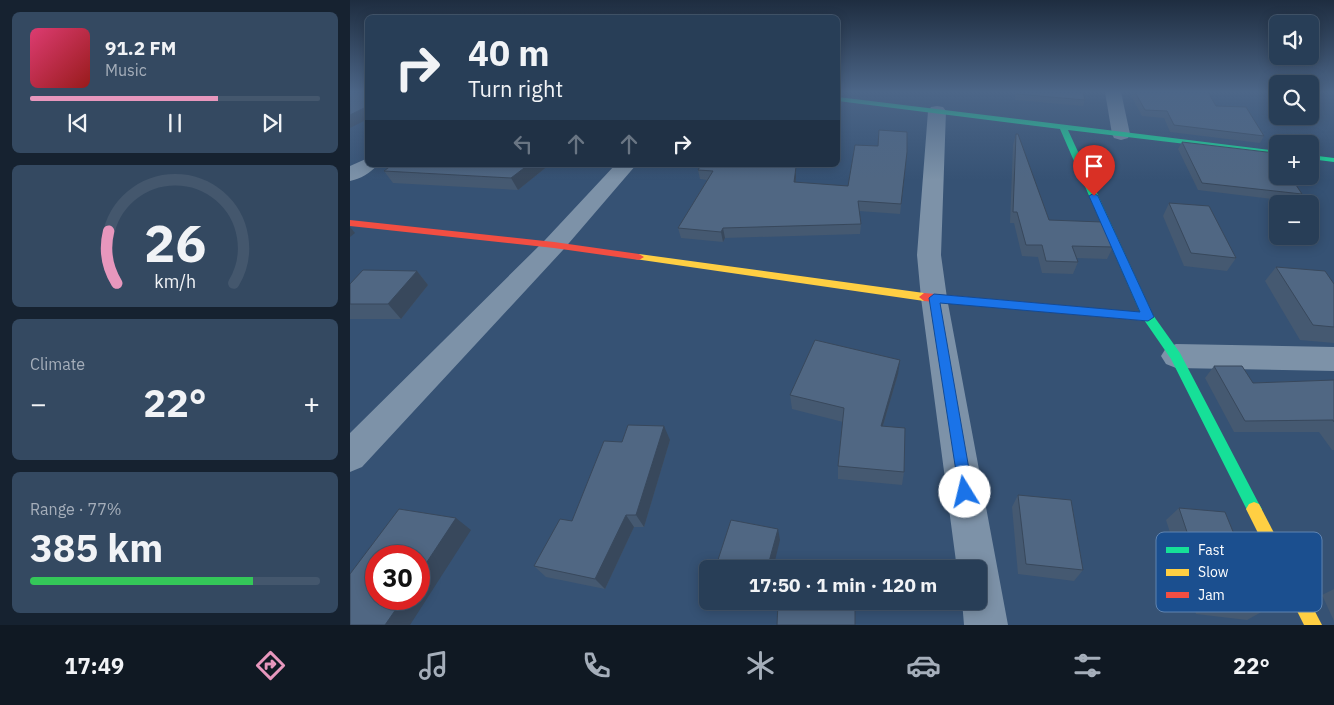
<!DOCTYPE html>
<html lang="en">
<head>
<meta charset="utf-8">
<style>
	:root { --surface:#283e57; --page:#344961; --text:#f1f3f6; --muted:#a5aeba; --line:#44576d; --accent:#e797bd }
	body { margin:0; font-family:"IBM Plex Sans",sans-serif; background:var(--page); color:var(--text); height:100vh; display:flex; flex-direction:column; font-size:19px; white-space:nowrap }
	* { box-sizing:border-box; margin:0 }
	p { font-size:16px; color:var(--muted) }
	.icon { flex:none; width:28px; height:28px; fill:none; stroke:currentColor; stroke-width:2; stroke-linecap:round; stroke-linejoin:round }
	.map { position:relative; flex:1; overflow:hidden }
	.details { display:flex; flex-direction:column; gap:12px; padding:12px; background:#162230; width:350px }
	.details>* { flex:none }
	.hud { position:absolute; left:15px; top:15px; width:475px; height:152px; border-radius:8px; box-shadow:0 2px 12px #0003,0 0 0 1px var(--line); background:#283e57; color:var(--text); overflow:hidden }
	.controls { position:absolute; left:919px; top:15px; display:grid; gap:10px }
	.controls a { display:grid; place-items:center; width:50px; height:50px; border-radius:8px; background:var(--surface); box-shadow:0 2px 12px #0003,0 0 0 1px var(--line); font-size:25px }
	.speed { position:absolute; left:15px; top:545px; display:flex; gap:10px; font-size:25px; font-weight:700; text-align:center }
	.speed>* { display:grid; place-content:center; width:65px; height:65px; border-radius:50%; background:var(--surface); box-shadow:0 2px 12px #0003,0 0 0 1px var(--line); line-height:1 }
	.speed .limit { border:8px solid #d22; background:#fff; color:#111 }
	.pin { position:absolute; display:grid; place-items:center; width:42px; height:42px; color:#fff; margin:-51px -21px; border-radius:50% 50% 50% 0; rotate:-45deg; box-shadow:0 0 5px #0007 }
	.pin .icon { rotate:45deg }
	.me { position:absolute; width:55px; margin:-28px; rotate:351deg; stroke-linejoin:round; filter:drop-shadow(0 0 4px #0008) }
	.turn { display:flex; align-items:center; gap:18px; height:105px; padding:0 20px; font-size:22px }
	.turn .icon { width:65px; height:65px; stroke-width:2.5 }
	.turn b { display:block; font-size:35px; line-height:42px }
	.lanes { display:flex; align-items:center; height:48px; padding:0 20px; background:#0003; justify-content:center; gap:25px; direction:ltr }
	.lanes .off { opacity:.35 }
	.big { font-size:38px; font-weight:800; line-height:1.1 }
	.details .widget { flex:1; display:flex; flex-direction:column; justify-content:center; gap:8px; min-width:0; padding:0 18px; border-radius:8px; background:var(--page) }
	.details .dial { align-items:center; gap:0 }
	.dial svg { height:130px; overflow:visible; fill:none; stroke:var(--line); stroke-width:7; stroke-linecap:round; text-anchor:middle }
	.dial text { fill:var(--text); stroke:none }
	.song { display:flex; align-items:center; gap:15px }
	.cover { width:60px; height:60px; border-radius:8px; background:linear-gradient(135deg,hsl(340 70% 55%),hsl(0 70% 35%)) }
	.played { height:5px; border-radius:2px; background:linear-gradient(90deg,var(--accent) 65%,var(--line) 65%) }
	.keys { display:flex; justify-content:space-around; direction:ltr }
	.heat { display:flex; justify-content:space-between; align-items:center; font-size:28px; direction:ltr }
	.charge { height:8px; border-radius:4px; background:linear-gradient(90deg,#34c759 77%,var(--line) 0) }
	.trip { position:absolute; left:349px; top:560px; width:288px; height:50px; border-radius:8px; background:var(--surface); box-shadow:0 2px 12px #0003,0 0 0 1px var(--line); font-weight:800; line-height:50px; text-align:center }
	.menu { display:flex; height:80px; justify-content:space-around; align-items:center; background:#101923; color:var(--muted) }
	.menu .icon { width:35px; height:35px }
	.menu .selected { color:var(--accent) }
	.menu b { font-size:22px; color:var(--text) }
	main { display:flex; flex:1; min-height:0 }
	.map>svg:first-child { display:block }
</style>
</head>
<body>
<main>
<section class="details">
<div class="widget">
<div class="song"><i class="cover"></i><div><b>91.2 FM</b><p>Music</p></div></div>
<div class="played"></div>
<div class="keys"><svg class="icon" aria-label="previous" viewBox="0 0 24 24"><path d="M18 5L8 12l10 7zM5 5v14"/></svg><svg class="icon" aria-label="pause" viewBox="0 0 24 24"><path d="M8 5v14M16 5v14"/></svg><svg class="icon" aria-label="next" viewBox="0 0 24 24"><path d="M6 5l10 7-10 7zM19 5v14"/></svg></div>
</div>
<div class="widget dial"><svg viewBox="0 0 100 80">
<path d="M14 69A42 42 0 1 1 86 69"/>
<path d="M14 69A42 42 0 0 1 9 37" stroke="#e797bd"/>
<text x="50" y="56" font-size="32" font-weight="700">26</text>
<text x="50" y="72" font-size="11">km/h</text>
</svg></div>
<div class="widget"><p>Climate</p>
<div class="heat"><a>−</a><b class="big">22°</b><a>+</a></div>
</div>
<div class="widget"><p>Range · 77%</p><b class="big">385 km</b><div class="charge"></div></div>
</section>
<div class="map">
<svg width="984" height="625" viewBox="0 0 984 625">
	<rect width="100%" height="100%" fill="#365274"/>
	<g fill="none" stroke-linecap="round" stroke-linejoin="round">
		<g fill="#7d92a8" fill-rule="evenodd">
			<polygon points="755,92 771,92 780,134 778,138 771,140 764,138 762,134"/>
			<polygon points="587,106 593,107 596,111 591,255 597,298 658,625 614,625 612,601 628,601 628,569 607,569 571,298 567,255 578,111 581,107"/>
			<path d="M18 158V165H27C21 173 10 179 0 181V166Z"/>
			<polygon points="265,165 286,165 213,250 12,467 0,472 0,433 195,240"/>
			<polygon points="826,344 984,347 984,371 826,368 816,364 811,356 816,348"/>
		</g>
		<g fill="#16e098" fill-rule="evenodd">
			<polygon points="488,97 928,151 928,155 718,130 803,315 830,353 909,504 912,509 909,514 904,516 899,514 821,359 792,317 710,129 488,101"/>
			<polygon points="960,155 984,158 984,162 960,159"/>
		</g>
		<g fill="#ffcf43" fill-rule="evenodd">
			<polygon points="289,254 574,293 579,297 574,301 285,259 284,257 285,255"/>
			<polygon points="904,502 909,504 972,625 954,625 896,509 899,504"/>
		</g>
		<g fill="#f24e42" fill-rule="evenodd">
			<polygon points="0,220 204,242 289,254 294,257 289,260 204,248 0,226"/>
			<polygon points="574,293 798,313 804,317 798,321 574,301 569,297"/>
		</g>
	</g>
	<g fill="#455971">
		<polygon points="665,92 733,92 735,100 733,106 665,100"/>
		<polygon points="779,92 858,92 866,106 914,136 910,143 820,132 814,118 792,116"/>
		<polygon points="666,134 699,220 763,247 757,259 726,258 728,262 723,274 692,273 688,257 672,256 664,223 660,223 663,145"/>
		<polygon points="832,142 952,194 946,202 848,190 828,149"/>
		<polygon points="557,152 550,214 509,211 511,224 510,234 375,238 373,242 331,238 328,228 357,180 350,179 348,170 446,167 446,182 498,186"/>
		<polygon points="42,165 199,165 168,190 43,183 34,171"/>
		<polygon points="819,203 886,258 877,271 834,266 813,216"/>
		<polygon points="926,267 984,284 984,343 950,340 915,281"/>
		<polygon points="67,271 78,285 51,319 0,319 0,284"/>
		<polygon points="864,366 903,383 984,380 984,450 982,450 969,432 884,432 855,378"/>
		<polygon points="548,374 533,426 554,472 552,485 488,479 488,466 493,422 442,409 440,395"/>
		<polygon points="320,440 294,527 284,527 255,589 196,577 184,566 222,521 272,442"/>
		<polygon points="668,495 733,570 724,581 668,574 662,507"/>
		<polygon points="829,508 915,610 897,620 846,614 816,520"/>
		<polygon points="984,589 984,621 972,595"/>
		<polygon points="375,601 414,601 412,609"/>
	</g>
	<g fill="#38485c">
		<polygon points="18,106 18,119 0,128 0,115"/>
		<polygon points="178,165 199,165 168,190 161,178"/>
		<polygon points="417,165 423,165 417,177 416,167"/>
		<polygon points="446,167 446,176 445,191 444,182"/>
		<polygon points="0,227 5,233 0,237"/>
		<polygon points="373,228 375,238 373,242 371,232"/>
		<polygon points="67,271 78,285 51,319 38,304"/>
		<polygon points="550,360 548,374 529,439 531,426"/>
		<polygon points="314,426 320,440 294,527 286,515"/>
		<polygon points="276,515 284,527 255,589 245,579"/>
		<polygon points="106,518 121,530 60,625 35,625 53,599 69,599 69,574"/>
		<polygon points="428,529 430,540 423,569 417,569"/>
		<polygon points="409,601 414,601 412,609"/>
	</g>
	<g fill="#506783" stroke="#38485c">
		<polygon points="0,92 18,92 18,106 0,115"/>
		<polygon points="667,92 733,92 735,100 667,94"/>
		<polygon points="785,92 858,92 866,106 896,107 914,136 824,125 817,111 795,110"/>
		<polygon points="529,130 557,132 557,152 551,204 508,201 511,224 373,228 371,232 328,228 363,171 348,170 351,165 417,165 416,167 446,167 444,182 498,186 505,145 528,146"/>
		<polygon points="666,134 668,134 699,220 752,222 763,247 722,246 728,262 696,261 692,245 676,245 667,212 663,212"/>
		<polygon points="832,142 925,153 928,157 928,176 940,176 952,194 852,183"/>
		<polygon points="42,165 178,165 161,178 34,171"/>
		<polygon points="819,203 859,206 886,258 841,253"/>
		<polygon points="926,267 975,271 984,284 984,327 963,325"/>
		<polygon points="13,270 67,271 38,304 0,304 0,284"/>
		<polygon points="465,340 550,360 531,426 555,428 554,472 488,466 494,408 440,395"/>
		<polygon points="864,366 892,366 903,383 984,380 984,422 983,420 895,421"/>
		<polygon points="278,425 314,426 286,515 276,515 245,579 184,566 210,519 222,521 254,441 272,442"/>
		<polygon points="668,495 721,500 733,570 676,564"/>
		<polygon points="829,508 875,512 915,610 861,604"/>
		<polygon points="49,509 106,518 69,574 69,556 26,556 26,599 53,599 35,625 0,625 0,574"/>
		<polygon points="381,520 428,529 417,569 365,569"/>
		<polygon points="428,603 505,604 505,625 427,625"/>
	</g>
	<linearGradient id="sky" x2="0" y2="1"><stop stop-color="#1e2d40"/><stop offset="0.51" stop-color="#4c6688"/><stop offset="1" stop-color="#4c6688" stop-opacity="0"/></linearGradient>
	<rect width="984" height="180" fill="url(#sky)"/>
	<polygon fill="#1a73e8" stroke="#114b97" points="744,193 748,196 804,317 798,321 590,303 623,492 620,497 615,499 610,497 579,298 584,294 790,312 739,196"/>
	<rect x="806" y="532" width="166" height="80" rx="8" fill="#1b4f8f" stroke="#5f84b1" stroke-width="1"/>
	<rect x="816" y="547" width="23" height="6" fill="#16e098"/>
	<rect x="816" y="569" width="23" height="7" fill="#ffcf43"/>
	<rect x="816" y="592" width="23" height="6" fill="#f24e42"/>
	<g font-size="14" fill="#fff">
		<text x="848" y="555">Fast</text>
		<text x="848" y="577">Slow</text>
		<text x="848" y="600">Jam</text>
	</g>
</svg>
<div class="controls">
<a><svg class="icon" aria-label="sound" viewBox="0 0 24 24"><path d="M4 9h4l5-4v14l-5-4H4zM17 9q2 3 0 6"/></svg></a>
<a><svg class="icon" aria-label="search" viewBox="0 0 24 24"><circle cx="10" cy="10" r="6"/><path d="M15 15l6 6"/></svg></a>
<a>+</a>
<a>−</a>
</div>
<div class="speed"><div class="limit">30</div></div>
<div class="pin" style="left:744px;top:196px;background:#d93025"><svg class="icon" aria-label="arrive" viewBox="0 0 24 24"><path d="M6 21V4h12l-3 4 3 4H6"/></svg></div>
<svg class="me" style="left:615px;top:492px" viewBox="-20 -20 40 40"><circle r="19" fill="#fff"/><path d="M0-13L10 11 0 6-10 11z" fill="#1a73e8"/></svg>
<div class="trip">17:50 · 1 min · 120 m</div>
<div class="hud">
<div class="turn"><svg class="icon" aria-label="right" viewBox="0 0 24 24"><path d="M7 20v-9h11M14 6l5 5-5 5"/></svg><div><b>40 m</b>Turn right</div></div>
<div class="lanes"><svg class="icon off" aria-label="left" viewBox="0 0 24 24"><path d="M17 20v-9H6M10 6l-5 5 5 5"/></svg><svg class="icon off" aria-label="ahead" viewBox="0 0 24 24"><path d="M12 20V5M6 11l6-6 6 6"/></svg><svg class="icon off" aria-label="ahead" viewBox="0 0 24 24"><path d="M12 20V5M6 11l6-6 6 6"/></svg><svg class="icon" aria-label="right" viewBox="0 0 24 24"><path d="M7 20v-9h11M14 6l5 5-5 5"/></svg></div>
</div>
</div>
</main>
<nav class="menu">
<b>17:49</b>
<svg class="icon selected" aria-label="directions" viewBox="0 0 24 24"><path d="M12 3l9 9-9 9-9-9zM9 14v-3h6M13 9l2 2-2 2"/></svg>
<svg class="icon" aria-label="music" viewBox="0 0 24 24"><path d="M9 18V5l10-2v13"/><circle cx="6" cy="18" r="3"/><circle cx="16" cy="16" r="3"/></svg>
<svg class="icon" aria-label="phone" viewBox="0 0 24 24"><path d="M5 4h4l2 5-3 2q2 4 5 5l2-3 5 2v4C11 20 4 13 5 4z"/></svg>
<svg class="icon" aria-label="climate" viewBox="0 0 24 24"><path d="M12 3v18M4 7l16 10M4 17L20 7"/></svg>
<svg class="icon" aria-label="car" viewBox="0 0 24 24"><path d="M5 17H2v-5l4-1 3-4h7l3 4 3 1v5h-3M9 17h6M6 11h13"/><circle cx="7" cy="17" r="2"/><circle cx="17" cy="17" r="2"/></svg>
<svg class="icon" aria-label="filters" viewBox="0 0 24 24"><path d="M4 7h16M4 17h16"/><circle cx="9" cy="7" r="2"/><circle cx="15" cy="17" r="2"/></svg>
<b>22°</b>
</nav>
</body>
</html>
